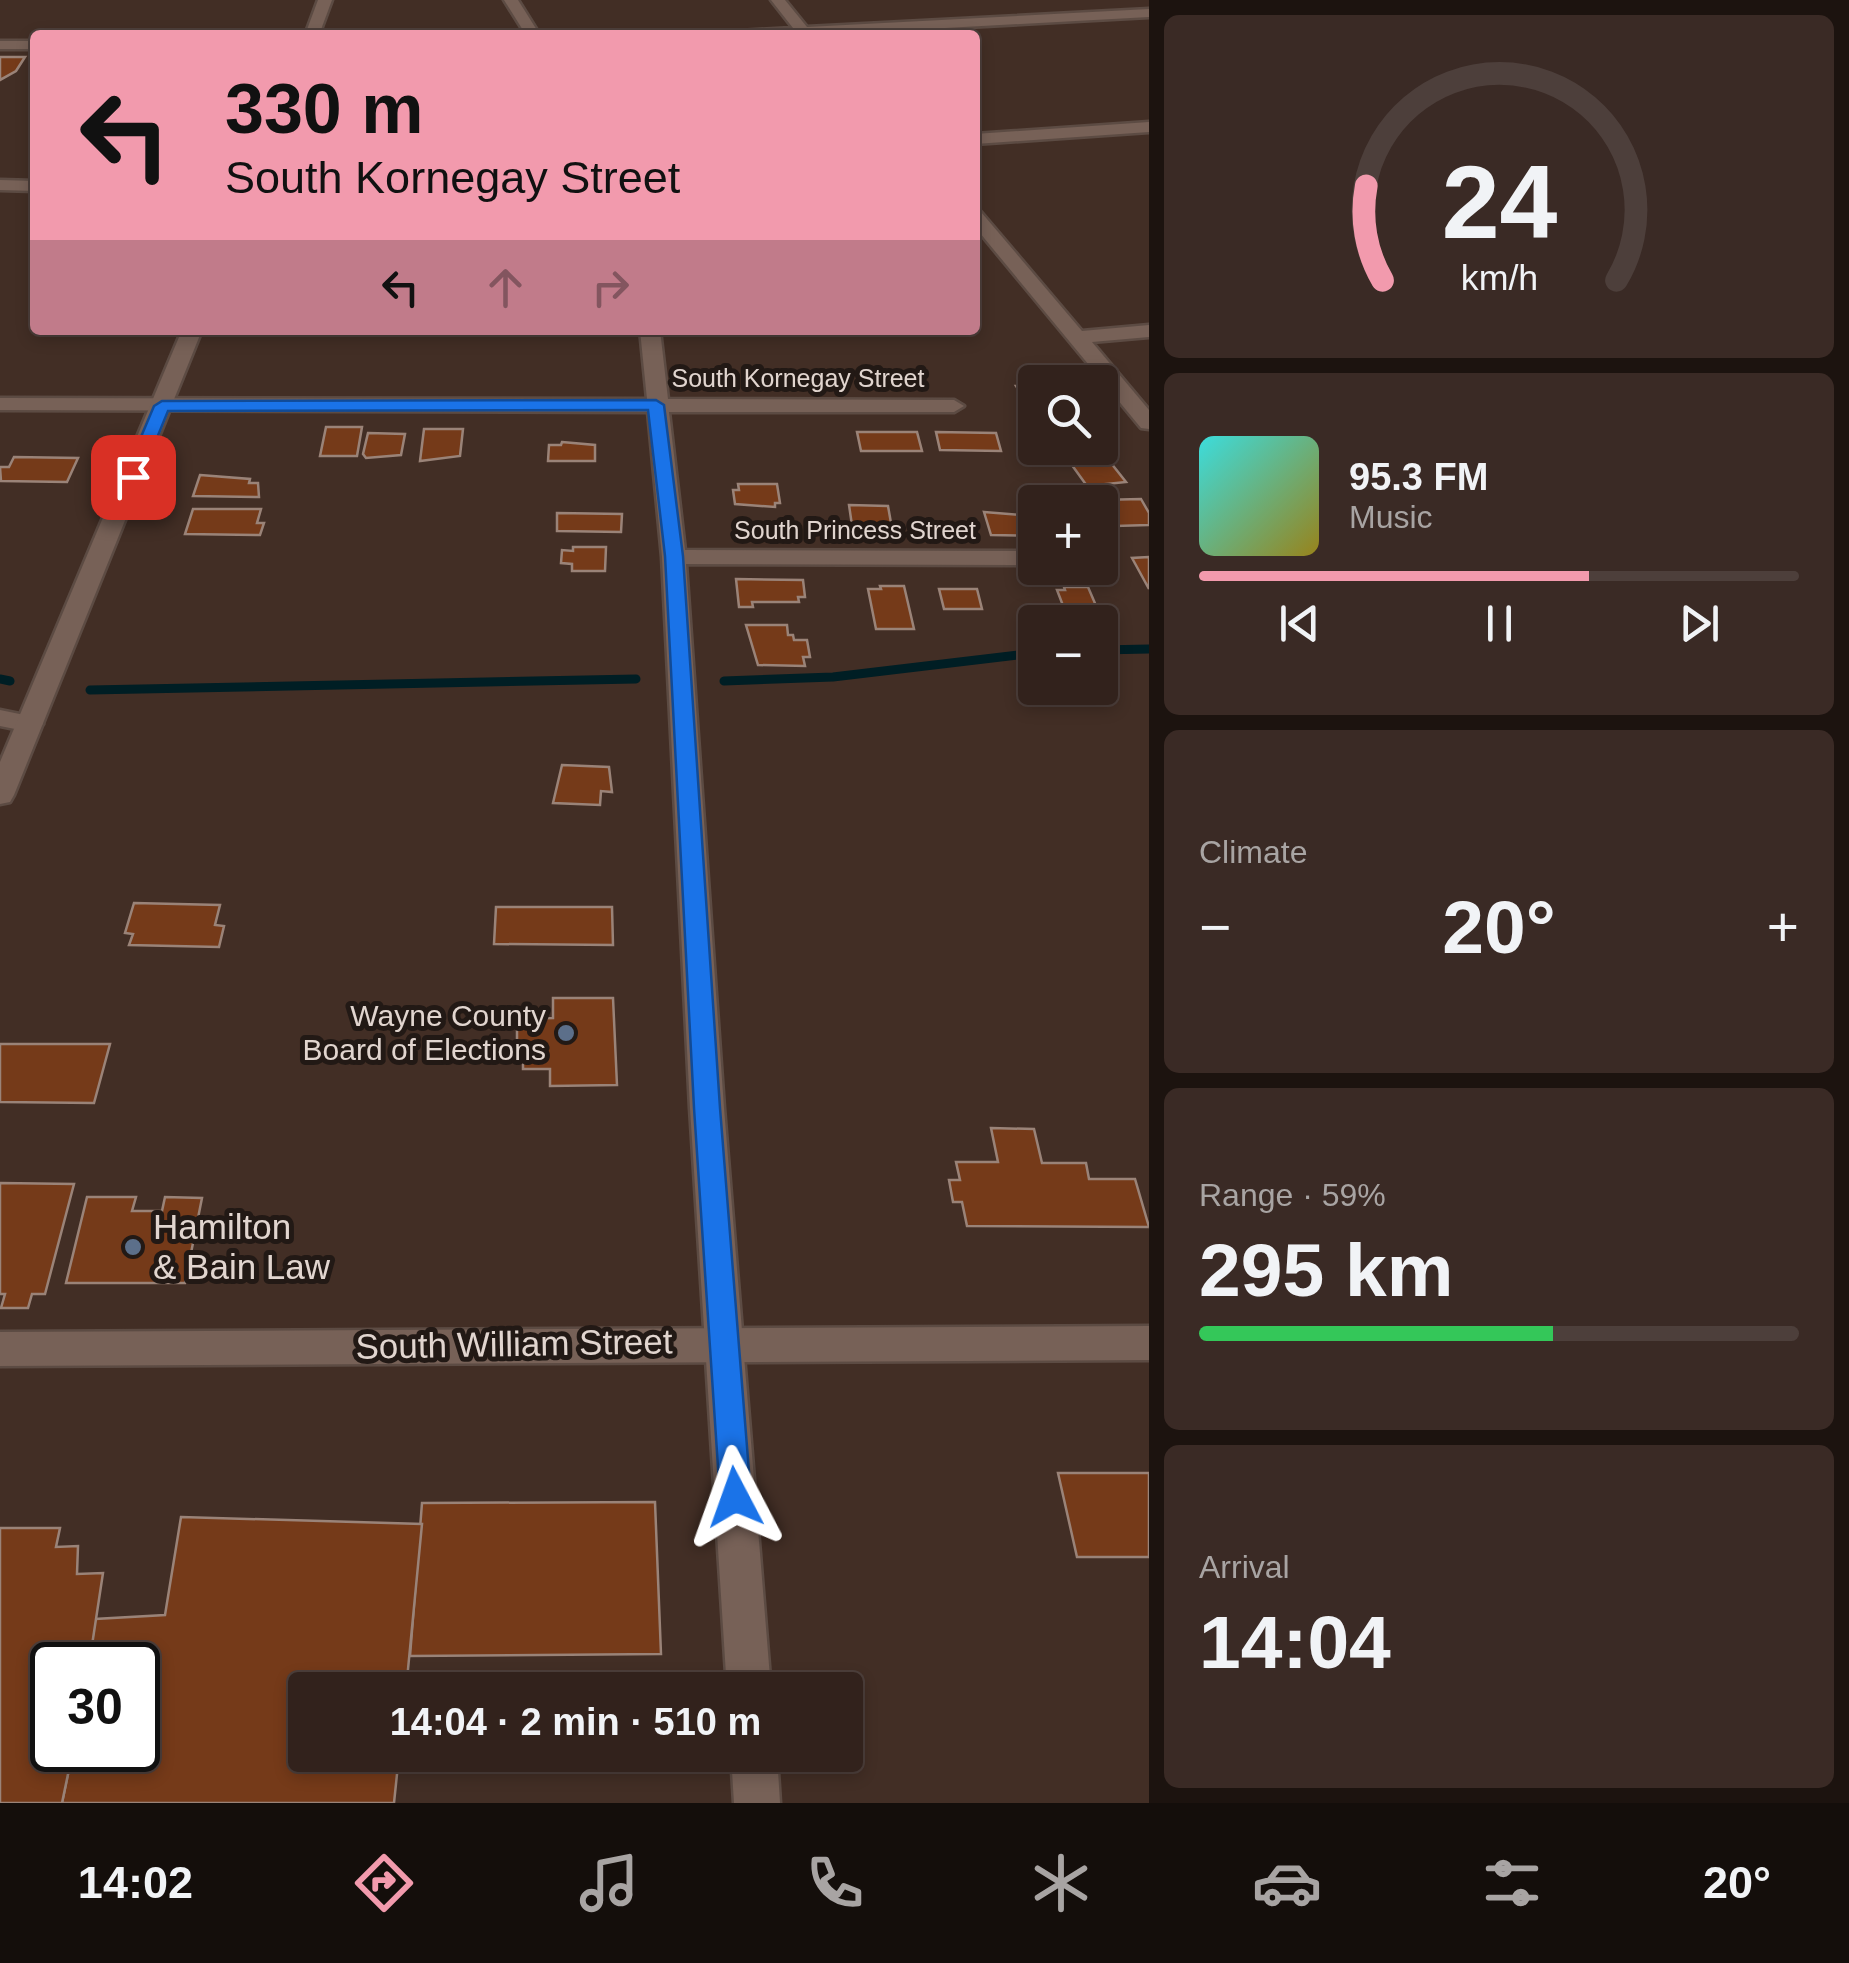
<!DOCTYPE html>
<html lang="en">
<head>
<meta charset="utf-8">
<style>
	:root { --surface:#32221c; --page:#3a2a25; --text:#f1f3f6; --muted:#a8a4a3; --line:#4d3f3b; --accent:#f29aad }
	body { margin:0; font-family:Helvetica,sans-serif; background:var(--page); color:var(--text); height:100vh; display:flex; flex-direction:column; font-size:38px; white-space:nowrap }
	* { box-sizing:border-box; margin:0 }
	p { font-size:32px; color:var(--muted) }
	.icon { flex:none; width:55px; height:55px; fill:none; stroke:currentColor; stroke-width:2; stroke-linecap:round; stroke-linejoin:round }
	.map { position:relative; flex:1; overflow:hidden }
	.sheet { display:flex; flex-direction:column; gap:15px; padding:15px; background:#1c130f; width:700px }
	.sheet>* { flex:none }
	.banner { position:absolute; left:30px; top:30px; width:950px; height:305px; border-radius:10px; box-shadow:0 5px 15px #0003,0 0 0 2px var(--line); background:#f29aad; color:#111; overflow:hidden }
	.controls { position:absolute; left:1018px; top:365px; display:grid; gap:20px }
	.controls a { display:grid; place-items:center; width:100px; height:100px; border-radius:10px; background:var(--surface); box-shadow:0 5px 15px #0003,0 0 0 2px var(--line); font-size:50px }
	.speed { position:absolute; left:30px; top:1642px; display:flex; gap:20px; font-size:50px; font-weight:700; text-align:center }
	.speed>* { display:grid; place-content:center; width:130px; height:130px; border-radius:50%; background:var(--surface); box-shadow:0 5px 15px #0003,0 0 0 2px var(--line); line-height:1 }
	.speed .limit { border:5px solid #111; border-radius:15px; background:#fff; color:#111 }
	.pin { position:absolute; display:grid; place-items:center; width:85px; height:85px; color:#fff; margin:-42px; border-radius:20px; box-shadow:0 5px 15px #0006 }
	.me { position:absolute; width:110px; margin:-55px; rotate:356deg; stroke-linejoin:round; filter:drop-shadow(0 0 8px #0008) }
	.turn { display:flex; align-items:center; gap:35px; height:210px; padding:0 30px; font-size:45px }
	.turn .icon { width:130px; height:130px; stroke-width:2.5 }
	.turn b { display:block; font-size:70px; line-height:85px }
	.lanes { display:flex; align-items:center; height:95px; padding:0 30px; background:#0003; justify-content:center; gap:50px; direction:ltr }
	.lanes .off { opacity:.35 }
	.big { font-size:75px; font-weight:600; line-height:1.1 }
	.sheet .card { flex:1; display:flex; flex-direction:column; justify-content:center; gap:15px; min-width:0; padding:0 35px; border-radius:15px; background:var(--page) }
	.sheet .dial { align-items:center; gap:0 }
	.dial svg { height:260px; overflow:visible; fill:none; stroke:var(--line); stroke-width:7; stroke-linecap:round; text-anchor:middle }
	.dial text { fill:var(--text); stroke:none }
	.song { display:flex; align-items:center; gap:30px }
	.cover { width:120px; height:120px; border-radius:15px; background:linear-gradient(135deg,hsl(180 70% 55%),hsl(50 70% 35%)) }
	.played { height:10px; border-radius:5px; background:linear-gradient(90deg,var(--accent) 65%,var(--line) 65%) }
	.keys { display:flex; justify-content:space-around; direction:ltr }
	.heat { display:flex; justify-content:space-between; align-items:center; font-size:55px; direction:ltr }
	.charge { height:15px; border-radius:8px; background:linear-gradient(90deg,#34c759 59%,var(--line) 0) }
	.trip { position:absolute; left:288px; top:1672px; width:575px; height:100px; border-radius:10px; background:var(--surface); box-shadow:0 5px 15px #0003,0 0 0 2px var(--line); font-weight:600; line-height:100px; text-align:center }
	.tabs { display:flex; height:160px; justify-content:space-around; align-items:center; background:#140e0b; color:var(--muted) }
	.tabs .icon { width:70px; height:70px }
	.tabs .on { color:var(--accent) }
	.tabs b { font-size:45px; color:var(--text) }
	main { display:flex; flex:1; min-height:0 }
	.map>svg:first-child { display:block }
</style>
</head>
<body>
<main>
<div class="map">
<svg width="1149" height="1803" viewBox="0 0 1149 1803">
	<rect width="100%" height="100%" fill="#422e25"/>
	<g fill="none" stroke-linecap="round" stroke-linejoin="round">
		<g stroke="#001e24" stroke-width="9">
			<polyline points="1100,650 1149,649"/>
			<polyline points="0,679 10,681"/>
			<polyline points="724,681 833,677 1035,653"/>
			<polyline points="90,690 636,679"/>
		</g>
	</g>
	<g fill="#753a19" stroke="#9a8378" stroke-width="2.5">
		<polygon points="0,57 25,57 16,71 0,80"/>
		<polygon points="1035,385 1035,408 1031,408 1016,386"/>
		<polygon points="326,427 362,427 357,456 320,456"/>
		<polygon points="424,429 463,429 460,456 420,461"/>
		<polygon points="857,432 917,432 922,451 861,451"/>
		<polygon points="936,432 996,433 1001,451 940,450"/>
		<polygon points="368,433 405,434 401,455 366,458 363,454"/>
		<polygon points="562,442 595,445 595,461 548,461 549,445 561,445"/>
		<polygon points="14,457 78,458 67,482 1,481 0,467 9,467"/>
		<polygon points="1107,458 1126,482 1087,486 1069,461"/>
		<polygon points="200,475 250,479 249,483 258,483 259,497 193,496"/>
		<polygon points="738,484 777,484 780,503 775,503 775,507 735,504 733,490 739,490"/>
		<polygon points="1141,499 1149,513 1149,525 1115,526 1100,500"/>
		<polygon points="849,505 888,506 894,540 854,539"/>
		<polygon points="193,509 261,509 257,523 264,523 260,535 185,534"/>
		<polygon points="984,512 1035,516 1035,536 991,535"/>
		<polygon points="557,513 622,514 621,532 557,531"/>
		<polygon points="573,547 606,547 605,571 572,571 572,564 561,563 562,550 573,551"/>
		<polygon points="1149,557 1149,589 1132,558"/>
		<polygon points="736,579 803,580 805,597 798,597 799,602 752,602 753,607 739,607"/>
		<polygon points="880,586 904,586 914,629 876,629 868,589 881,589"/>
		<polygon points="1064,587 1088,587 1100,615 1067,616 1057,590 1065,590"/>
		<polygon points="939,589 977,589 982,609 944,609"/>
		<polygon points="746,625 787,625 788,635 793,635 794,640 807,640 810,657 803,657 805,666 758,665"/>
		<polygon points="562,765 609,767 612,792 601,791 600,805 553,803"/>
		<polygon points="134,903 220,905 215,925 224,926 219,947 129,945 133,934 125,933"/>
		<polygon points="496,907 612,907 613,945 494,944"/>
		<polygon points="553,998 613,998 617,1085 550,1086 550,1069 523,1069 523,1061 517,1061 517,1019 553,1018"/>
		<polygon points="0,1044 110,1044 94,1103 0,1102"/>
		<polygon points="991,1128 1034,1129 1042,1163 1086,1163 1089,1179 1135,1179 1149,1227 967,1226 962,1202 953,1202 949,1180 960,1180 956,1162 998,1162"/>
		<polygon points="0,1183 74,1184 45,1294 32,1294 28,1308 1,1308 5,1294 0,1294"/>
		<polygon points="87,1197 136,1197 132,1211 162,1211 165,1197 202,1198 185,1283 66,1283"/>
		<polygon points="1058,1473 1149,1473 1149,1557 1077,1557"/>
		<polygon points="655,1502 661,1654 410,1656 422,1503"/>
		<polygon points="181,1517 422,1524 406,1690 305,1690 305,1755 399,1755 394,1803 62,1803 73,1750 138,1750 138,1665 89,1665 95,1619 165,1615"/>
		<polygon points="0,1528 60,1528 56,1547 78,1546 77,1574 103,1573 89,1665 52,1665 52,1750 73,1750 62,1803 0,1803"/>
	</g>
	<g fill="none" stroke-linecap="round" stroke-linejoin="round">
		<g stroke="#5c4b43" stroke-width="5">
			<g id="street">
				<polygon points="504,0 518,0 540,35 526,35"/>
				<polygon points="771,0 785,0 807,27 1149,9 1149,17 818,35 732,35 739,31 793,28"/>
				<rect x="0" y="41" width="35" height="8"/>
				<polygon points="975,211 981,212 1082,331 1149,325 1149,337 1092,342 1149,410 1149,429 1141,428 975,227"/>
				<polygon points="640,330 660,330 668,399 954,400 964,406 954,412 669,412 685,550 1035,551 1035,565 686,564 724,1108 771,1690 727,1690 690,1108 662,557 648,412 0,410 0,398 647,399"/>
				<polygon points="0,710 39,718 43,724 30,732 0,726"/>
				<polygon points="731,1755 777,1755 780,1803 734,1803"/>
			</g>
		</g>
		<g stroke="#5c4b43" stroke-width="5">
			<g id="secondary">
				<polygon points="318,0 332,0 319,35 305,35"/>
				<polygon points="1149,122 1149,132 975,144 975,134"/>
				<polygon points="0,180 35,181 35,191 0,190"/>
				<polygon points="182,330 202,330 14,795 10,802 0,804 0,762"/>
				<polygon points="1149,1326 1149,1360 0,1366 0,1332"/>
			</g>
		</g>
		<use href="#street" fill="#776157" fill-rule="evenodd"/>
		<use href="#secondary" fill="#776157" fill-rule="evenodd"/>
	</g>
	<polygon fill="#1a73e8" stroke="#114b97" stroke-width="2.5" points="656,400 664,405 683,556 720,1108 751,1497 746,1507 735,1512 724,1507 720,1497 694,1108 665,556 648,410 168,411 141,477 133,482 124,477 154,406 162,401"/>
	<g fill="#5c6f8a" stroke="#221915" stroke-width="4">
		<circle cx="566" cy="1033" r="10"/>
		<circle cx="133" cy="1247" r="10"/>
	</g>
	<g text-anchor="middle" stroke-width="10" stroke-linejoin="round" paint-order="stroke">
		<g font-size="25" fill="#e1d5cf" stroke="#221915">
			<text x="798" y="387">South Kornegay Street</text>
			<text x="855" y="539">South Princess Street</text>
		</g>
		<g font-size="30" fill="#e1d5cf" stroke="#221915" text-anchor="end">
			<text x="546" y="1026">Wayne County<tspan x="546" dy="34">Board of Elections</tspan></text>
		</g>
		<g font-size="35" fill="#e1d5cf" stroke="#221915" text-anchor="start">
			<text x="153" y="1239">Hamilton<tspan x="153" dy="40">&amp; Bain Law</tspan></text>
		</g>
		<g font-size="35" fill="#e1d5cf" stroke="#221915">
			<text transform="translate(514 1344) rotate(-1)" y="12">South William Street</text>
		</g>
	</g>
</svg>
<div class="controls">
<a><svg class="icon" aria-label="search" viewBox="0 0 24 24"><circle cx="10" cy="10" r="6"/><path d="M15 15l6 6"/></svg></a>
<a>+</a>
<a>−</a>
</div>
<div class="speed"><div class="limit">30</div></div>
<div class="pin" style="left:133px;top:477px;background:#d93025"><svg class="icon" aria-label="arrive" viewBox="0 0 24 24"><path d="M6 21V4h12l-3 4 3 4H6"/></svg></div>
<svg class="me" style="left:735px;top:1497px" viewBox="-20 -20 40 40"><path d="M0-17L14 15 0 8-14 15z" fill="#1a73e8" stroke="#fff" stroke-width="4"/></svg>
<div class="trip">14:04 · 2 min · 510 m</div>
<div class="banner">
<div class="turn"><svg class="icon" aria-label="left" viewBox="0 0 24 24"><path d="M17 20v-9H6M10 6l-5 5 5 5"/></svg><div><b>330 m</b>South Kornegay Street</div></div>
<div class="lanes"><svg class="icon" aria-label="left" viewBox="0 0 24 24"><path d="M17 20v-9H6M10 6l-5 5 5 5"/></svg><svg class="icon off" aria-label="ahead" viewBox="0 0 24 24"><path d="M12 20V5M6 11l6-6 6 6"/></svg><svg class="icon off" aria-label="right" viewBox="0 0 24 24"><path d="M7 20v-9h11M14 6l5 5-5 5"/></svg></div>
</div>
</div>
<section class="sheet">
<div class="card dial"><svg viewBox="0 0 100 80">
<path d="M14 69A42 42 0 1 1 86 69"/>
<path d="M14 69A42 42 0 0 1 9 40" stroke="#f29aad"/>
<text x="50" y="56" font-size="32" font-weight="700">24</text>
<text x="50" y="72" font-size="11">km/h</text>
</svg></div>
<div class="card">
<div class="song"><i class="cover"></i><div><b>95.3 FM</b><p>Music</p></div></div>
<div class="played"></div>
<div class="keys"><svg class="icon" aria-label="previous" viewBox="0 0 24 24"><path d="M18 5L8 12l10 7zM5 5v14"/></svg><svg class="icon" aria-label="pause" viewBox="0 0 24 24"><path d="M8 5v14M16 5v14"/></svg><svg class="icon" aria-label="next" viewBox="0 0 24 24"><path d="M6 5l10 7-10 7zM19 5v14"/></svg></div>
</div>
<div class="card"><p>Climate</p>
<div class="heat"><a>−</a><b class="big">20°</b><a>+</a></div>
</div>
<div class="card"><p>Range · 59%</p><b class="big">295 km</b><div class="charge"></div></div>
<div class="card"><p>Arrival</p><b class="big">14:04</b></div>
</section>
</main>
<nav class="tabs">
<b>14:02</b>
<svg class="icon on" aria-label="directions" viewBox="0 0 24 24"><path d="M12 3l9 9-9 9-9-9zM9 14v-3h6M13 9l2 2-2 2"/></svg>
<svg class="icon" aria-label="music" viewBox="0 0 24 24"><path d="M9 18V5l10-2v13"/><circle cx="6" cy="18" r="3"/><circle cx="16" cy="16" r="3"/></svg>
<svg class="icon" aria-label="phone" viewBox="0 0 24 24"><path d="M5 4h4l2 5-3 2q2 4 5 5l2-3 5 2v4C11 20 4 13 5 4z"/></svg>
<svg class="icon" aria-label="climate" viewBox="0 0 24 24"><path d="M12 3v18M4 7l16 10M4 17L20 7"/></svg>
<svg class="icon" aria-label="car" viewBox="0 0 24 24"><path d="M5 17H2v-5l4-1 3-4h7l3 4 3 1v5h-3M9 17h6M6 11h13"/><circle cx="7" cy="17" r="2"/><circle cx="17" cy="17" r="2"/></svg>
<svg class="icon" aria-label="filters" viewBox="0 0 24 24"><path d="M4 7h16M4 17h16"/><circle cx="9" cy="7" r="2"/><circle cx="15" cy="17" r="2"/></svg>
<b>20°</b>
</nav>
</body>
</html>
